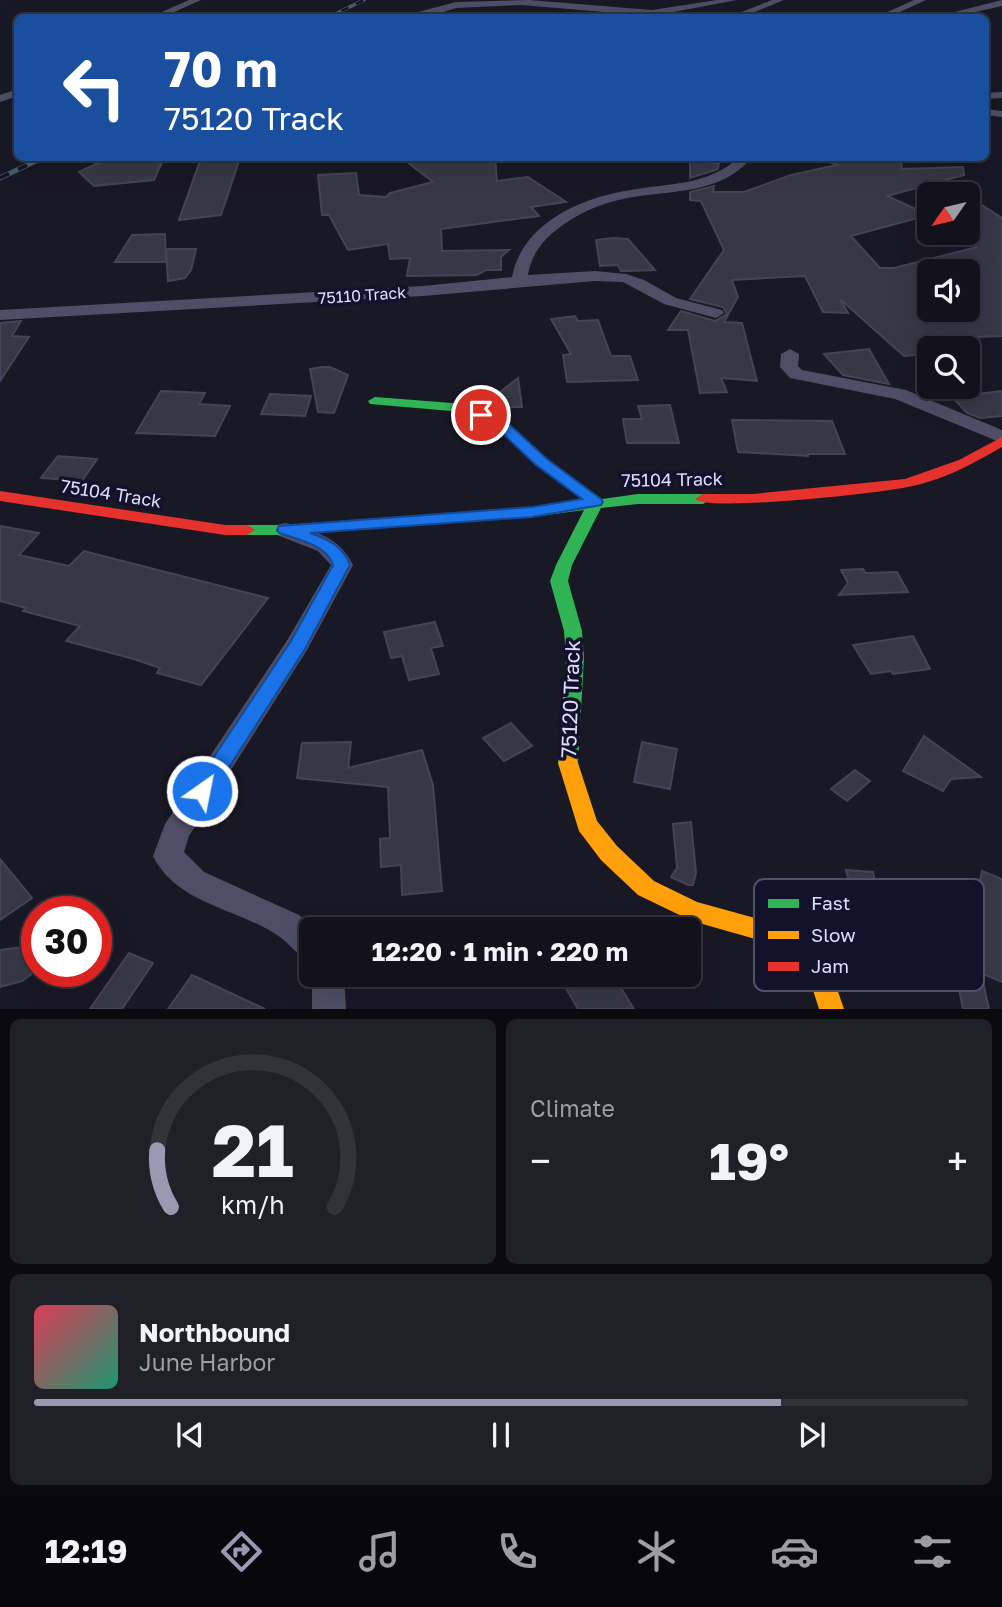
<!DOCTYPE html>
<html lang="en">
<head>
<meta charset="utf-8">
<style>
	:root { --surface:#13121c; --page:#202029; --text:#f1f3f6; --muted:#9d9ea3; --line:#32323b; --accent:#9a99b2 }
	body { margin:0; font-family:"Golos Text",sans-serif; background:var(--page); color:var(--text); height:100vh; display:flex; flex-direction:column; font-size:26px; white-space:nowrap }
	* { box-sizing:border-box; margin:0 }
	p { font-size:23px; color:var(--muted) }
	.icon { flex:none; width:38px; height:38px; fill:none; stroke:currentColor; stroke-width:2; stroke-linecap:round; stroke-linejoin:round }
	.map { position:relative; height:1009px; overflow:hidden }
	.sheet { display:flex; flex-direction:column; gap:10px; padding:10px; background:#0a0a0f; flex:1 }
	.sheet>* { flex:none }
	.hud { position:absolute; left:14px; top:14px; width:975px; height:147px; border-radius:10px; box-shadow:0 7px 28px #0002,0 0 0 2px var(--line); background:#1a4fa0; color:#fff; overflow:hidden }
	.needle { width:46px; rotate:236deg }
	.controls { position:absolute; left:917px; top:182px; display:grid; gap:14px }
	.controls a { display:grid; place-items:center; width:63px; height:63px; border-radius:10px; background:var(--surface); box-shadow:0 7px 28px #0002,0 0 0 2px var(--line); font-size:35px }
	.speed { position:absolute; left:21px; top:896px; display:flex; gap:14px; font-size:35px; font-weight:700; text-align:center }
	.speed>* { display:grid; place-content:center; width:91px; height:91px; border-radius:50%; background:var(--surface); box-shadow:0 7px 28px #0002,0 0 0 2px var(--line); line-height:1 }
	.speed .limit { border:10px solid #d22; background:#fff; color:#111 }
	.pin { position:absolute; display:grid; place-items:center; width:60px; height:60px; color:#fff; margin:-30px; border:4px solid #fff; border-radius:50%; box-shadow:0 2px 7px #0007 }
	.me { position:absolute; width:77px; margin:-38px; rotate:33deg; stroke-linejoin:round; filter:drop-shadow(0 0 5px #0008) }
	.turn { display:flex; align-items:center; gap:24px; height:147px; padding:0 35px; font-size:32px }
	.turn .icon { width:91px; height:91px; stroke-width:2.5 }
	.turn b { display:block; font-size:49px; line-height:60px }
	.big { font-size:52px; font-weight:700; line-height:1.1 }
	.sheet .widget { flex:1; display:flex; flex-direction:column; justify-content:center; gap:10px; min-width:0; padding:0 24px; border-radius:10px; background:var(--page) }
	.sheet .dial { align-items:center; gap:0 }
	.dial svg { height:182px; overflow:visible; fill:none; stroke:var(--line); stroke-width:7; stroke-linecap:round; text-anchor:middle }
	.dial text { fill:var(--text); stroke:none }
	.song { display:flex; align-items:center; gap:21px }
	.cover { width:84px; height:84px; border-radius:10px; background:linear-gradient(135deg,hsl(350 70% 55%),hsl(160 70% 35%)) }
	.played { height:7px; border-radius:4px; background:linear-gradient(90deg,var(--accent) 80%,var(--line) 80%) }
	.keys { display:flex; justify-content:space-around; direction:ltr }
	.heat { display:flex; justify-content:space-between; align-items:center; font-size:38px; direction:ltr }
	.sheet .tiles { flex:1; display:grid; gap:10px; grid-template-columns:1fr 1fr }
	.widget:last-child { grid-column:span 2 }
	.trip { position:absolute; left:299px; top:917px; width:402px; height:70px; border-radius:10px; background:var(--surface); box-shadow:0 7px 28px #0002,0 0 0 2px var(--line); font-weight:700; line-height:70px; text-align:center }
	.dock { display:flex; height:112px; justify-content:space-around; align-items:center; background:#08070b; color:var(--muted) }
	.dock .icon { width:49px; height:49px }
	.dock .on { color:var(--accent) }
	.dock b { font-size:32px; color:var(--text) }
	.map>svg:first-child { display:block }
</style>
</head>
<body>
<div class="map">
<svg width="1002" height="1009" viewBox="0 0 1002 1009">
	<rect width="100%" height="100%" fill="#191825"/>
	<g fill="#383746" stroke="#454358" stroke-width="2" fill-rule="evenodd">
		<polygon points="108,158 164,158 154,180 94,186 79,172"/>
		<polygon points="201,158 240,158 221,215 179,220"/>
		<polygon points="402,158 495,158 497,181 528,177 566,202 531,207 539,216 441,229 442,251 509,250 501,257 501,270 486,270 477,275 407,276 410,258 390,259 388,244 348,250 329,215 322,215 318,175 356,173 359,195 386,197 390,193 433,182"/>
		<path d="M820 158H901L902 169 963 167 964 175 887 196 929 215 851 236 880 268H894L977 247 968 241V196L1002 218V336L929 339V354L904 356 840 299 848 313 823 312 805 276 732 280 738 297 724 322 742 323 757 381 721 378 727 392 700 393 688 330H668L681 311 715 321 727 314 723 307 690 299 724 250 701 201 690 200V192L714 186 713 192H744L791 175 837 165ZM929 271H968V310H929Z"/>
		<polygon points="690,161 719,163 718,169 712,171 690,178"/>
		<polygon points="165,234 166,262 115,262 132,235"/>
		<polygon points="613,238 628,239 655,270 625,271 621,271 618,265 600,266 596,240"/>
		<polygon points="166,249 196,249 191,270 185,278 168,281"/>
		<polygon points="575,316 578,321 598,320 611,356 630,356 638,380 567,382 563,355 571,354 551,319"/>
		<polygon points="21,321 12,336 29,337 0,381 0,323"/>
		<polygon points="869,349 889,384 843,375 824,354"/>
		<polygon points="322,367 330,367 348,375 334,413 318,412 310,369"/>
		<polygon points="518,378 522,407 502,407 500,392"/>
		<polygon points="161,391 205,393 199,404 230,406 215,436 136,433"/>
		<polygon points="1002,391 1002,416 980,418 967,413 952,397"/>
		<polygon points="270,394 311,396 305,416 261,414"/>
		<polygon points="670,405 679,443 627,443 623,419 642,419 638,406"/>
		<polygon points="732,420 832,421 845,454 808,454 808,456 738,452"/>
		<polygon points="58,456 97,459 82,481 41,478"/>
		<polygon points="0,526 39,533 19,555 69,566 84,551 268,598 201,685 157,673 160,668 134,659 66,641 80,626 23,611 26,608 0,601"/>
		<polygon points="863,569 866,573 897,572 908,592 839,595 848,583 841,570"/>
		<polygon points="435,622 443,646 431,648 439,674 409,680 402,656 391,658 384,632"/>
		<polygon points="913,636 930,669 893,674 891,671 871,674 853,645"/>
		<polygon points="511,723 532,746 504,761 483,738"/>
		<polygon points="924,736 981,777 951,779 943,791 903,771"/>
		<polygon points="351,742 348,768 422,750 433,785 442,891 402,895 401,865 381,867 380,839 390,838 388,787 297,778 302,743"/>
		<polygon points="642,742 677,749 670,789 634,782"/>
		<polygon points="855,770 870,781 847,801 831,789"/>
		<polygon points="691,822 696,873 693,885 688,885 671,877 677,868 673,824"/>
		<polygon points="0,859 32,898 0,920"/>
		<polygon points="846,870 873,872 880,904 902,904 909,924 886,924 896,958 868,958"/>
		<polygon points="982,871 1002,879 1002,982 981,973 989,1009 963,1009 959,989"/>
		<polygon points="23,947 37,953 37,966 34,972 22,981 0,987 0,950"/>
		<polygon points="129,953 153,963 122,1009 90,1009"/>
		<polygon points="192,975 265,1009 168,1009"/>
		<polygon points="558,975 613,975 634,1009 578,1009"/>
	</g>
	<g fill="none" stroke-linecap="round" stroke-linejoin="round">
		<g fill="#4e4e66" fill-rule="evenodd">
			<polygon points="189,0 201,0 161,18 148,18"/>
			<polygon points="529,0 652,10 717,0 737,0 652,16 521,5 456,8 425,18 416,18 418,12 456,2"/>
			<polygon points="772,0 784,0 740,18 726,18"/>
			<polygon points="914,0 926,0 887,18 874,18"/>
			<polygon points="1002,0 1002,6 949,18 931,18"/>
			<polygon points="18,89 18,96 0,102 0,95"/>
			<polygon points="1002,92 1002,98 985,99 985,93"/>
			<polygon points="985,109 1002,111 1002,117 985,115"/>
			<path d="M738 158H751C721 195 670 190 627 198 601 203 575 214 555 231 540 243 531 257 528 275L595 271 626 274 644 280 676 298 722 310 724 313 716 318 664 304 623 282 595 281 423 296 0 320V310L423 286 512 277C522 223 582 197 631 190 669 183 707 186 738 158Z"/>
			<polygon points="790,349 799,354 798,366 802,370 906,390 1002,430 1002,443 895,399 790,378 780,367 781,354"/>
			<path d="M285 523C313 530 340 537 353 565L307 650 189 836 184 852 204 872 299 915 315 929H312V961C296 956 290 943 277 935 236 908 177 904 153 856L165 824 288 639 331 565 318 551 277 535 274 530 277 525Z"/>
			<polygon points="312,975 344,975 346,1009 312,1009"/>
		</g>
		<polygon fill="#30b455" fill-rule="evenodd" points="375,397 452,403 486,412 509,424 547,459 602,499 638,494 703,494 711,499 703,504 638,504 601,508 572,565 568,581 582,631 584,658 578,763 575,769 568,771 561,769 558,763 566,658 564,631 550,581 556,565 584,510 532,517 285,535 247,535 239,530 247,525 285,525 532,507 584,501 537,465 499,430 476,418 451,411 370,404 368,401"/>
		<polygon fill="#ff9f0a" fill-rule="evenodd" points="568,755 575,757 578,763 597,821 617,846 654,881 697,902 806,932 825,954 844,1009 819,1009 806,968 790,949 692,921 638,895 601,860 579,831 558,763 561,757"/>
		<g fill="#e5322d" fill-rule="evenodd">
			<path d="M1002 437V447C973 464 941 481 908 487 881 493 708 512 695 499L703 494H753L905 479 959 460Z"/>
			<polygon points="0,491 225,525 247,525 255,530 247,535 225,535 0,501"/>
		</g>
		<g stroke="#485e6c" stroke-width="3.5">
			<polyline id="rail-far1" points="327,18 364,0"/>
		</g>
		<g stroke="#485e6c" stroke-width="5">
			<polyline id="rail" points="0,178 42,158"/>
		</g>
		<use href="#rail-far1" stroke="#14122b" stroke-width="2.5" stroke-dasharray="8" stroke-linecap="butt"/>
		<use href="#rail" stroke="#14122b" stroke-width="3.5" stroke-dasharray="10" stroke-linecap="butt"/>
	</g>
	<path fill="#1a73e8" stroke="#114b97" stroke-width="2" d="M481 411 509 424 547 459 601 499 603 502 601 505 532 517 310 533C328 539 344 547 350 565L305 649 210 797 202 799 195 797 192 791 195 785 291 641 333 565C327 545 297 539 279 533L277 530 279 526 532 507 582 499 536 465 499 430 476 418V412Z"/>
	<g text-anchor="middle" stroke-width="7" stroke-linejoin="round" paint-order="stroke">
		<g font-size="16" fill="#dfdefe" stroke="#14122b">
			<text transform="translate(362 295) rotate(-4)" y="6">75110 Track</text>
		</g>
		<g font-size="18" fill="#dfdefe" stroke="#14122b">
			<text transform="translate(672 480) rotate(-1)" y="6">75104 Track</text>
			<text transform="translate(111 494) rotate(9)" y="6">75104 Track</text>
		</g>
		<g font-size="21" fill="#dfdefe" stroke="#14122b">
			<text transform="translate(571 699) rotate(-88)" y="7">75120 Track</text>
		</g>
	</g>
	<rect x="754" y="879" width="230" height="112" rx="10" fill="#14122b" stroke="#514f6a" stroke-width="2"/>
	<rect x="768" y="899" width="31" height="9" fill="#30b455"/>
	<rect x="768" y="931" width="31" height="8" fill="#ff9f0a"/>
	<rect x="768" y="962" width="31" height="9" fill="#e5322d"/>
	<g font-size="19" fill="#dfdefe">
		<text x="811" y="910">Fast</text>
		<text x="811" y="942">Slow</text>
		<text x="811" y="973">Jam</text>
	</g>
</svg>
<div class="controls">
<a><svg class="needle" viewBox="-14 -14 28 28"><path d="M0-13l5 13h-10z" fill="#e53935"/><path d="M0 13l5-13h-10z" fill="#9d9ea3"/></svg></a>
<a><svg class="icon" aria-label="sound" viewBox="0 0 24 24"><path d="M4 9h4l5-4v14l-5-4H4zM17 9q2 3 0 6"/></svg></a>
<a><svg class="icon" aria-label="search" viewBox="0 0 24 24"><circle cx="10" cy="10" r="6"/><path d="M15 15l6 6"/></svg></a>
</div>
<div class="speed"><div class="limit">30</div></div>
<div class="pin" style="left:481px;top:415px;background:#d93025"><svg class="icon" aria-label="arrive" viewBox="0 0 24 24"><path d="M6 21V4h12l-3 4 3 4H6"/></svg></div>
<svg class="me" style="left:202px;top:791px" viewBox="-20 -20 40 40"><circle r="17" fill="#1a73e8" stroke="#fff" stroke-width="3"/><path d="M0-11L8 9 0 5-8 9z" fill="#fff"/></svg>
<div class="trip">12:20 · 1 min · 220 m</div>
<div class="hud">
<div class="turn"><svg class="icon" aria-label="left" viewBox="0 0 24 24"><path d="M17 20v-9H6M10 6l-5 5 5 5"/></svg><div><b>70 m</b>75120 Track</div></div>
</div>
</div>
<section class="sheet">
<div class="tiles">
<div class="widget dial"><svg viewBox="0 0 100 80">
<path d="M14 69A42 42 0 1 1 86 69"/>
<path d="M14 69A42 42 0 0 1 8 44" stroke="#9a99b2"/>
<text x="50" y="56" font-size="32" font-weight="700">21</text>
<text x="50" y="72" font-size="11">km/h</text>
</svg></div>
<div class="widget"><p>Climate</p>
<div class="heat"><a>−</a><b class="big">19°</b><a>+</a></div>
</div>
<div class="widget">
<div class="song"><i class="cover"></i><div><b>Northbound</b><p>June Harbor</p></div></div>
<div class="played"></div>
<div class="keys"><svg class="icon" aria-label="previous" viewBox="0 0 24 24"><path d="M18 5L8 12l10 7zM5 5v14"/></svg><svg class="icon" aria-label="pause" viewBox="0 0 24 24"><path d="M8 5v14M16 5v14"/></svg><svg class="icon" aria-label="next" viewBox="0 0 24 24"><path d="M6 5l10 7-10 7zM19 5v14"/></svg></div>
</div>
</div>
</section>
<nav class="dock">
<b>12:19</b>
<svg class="icon on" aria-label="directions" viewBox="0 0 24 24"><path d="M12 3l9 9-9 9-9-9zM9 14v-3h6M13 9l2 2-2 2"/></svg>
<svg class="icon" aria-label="music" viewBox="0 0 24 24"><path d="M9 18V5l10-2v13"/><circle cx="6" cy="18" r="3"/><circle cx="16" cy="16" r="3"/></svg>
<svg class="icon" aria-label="phone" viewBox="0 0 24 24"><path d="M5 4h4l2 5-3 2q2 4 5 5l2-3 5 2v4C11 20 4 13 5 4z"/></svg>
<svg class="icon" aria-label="climate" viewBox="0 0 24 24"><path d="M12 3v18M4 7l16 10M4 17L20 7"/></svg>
<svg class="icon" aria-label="car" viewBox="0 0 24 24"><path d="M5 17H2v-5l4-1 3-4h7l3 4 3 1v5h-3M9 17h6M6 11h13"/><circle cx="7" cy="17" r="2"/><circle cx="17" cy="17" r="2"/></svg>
<svg class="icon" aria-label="filters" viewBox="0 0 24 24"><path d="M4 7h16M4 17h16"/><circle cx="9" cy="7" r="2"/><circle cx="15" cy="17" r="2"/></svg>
</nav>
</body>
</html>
